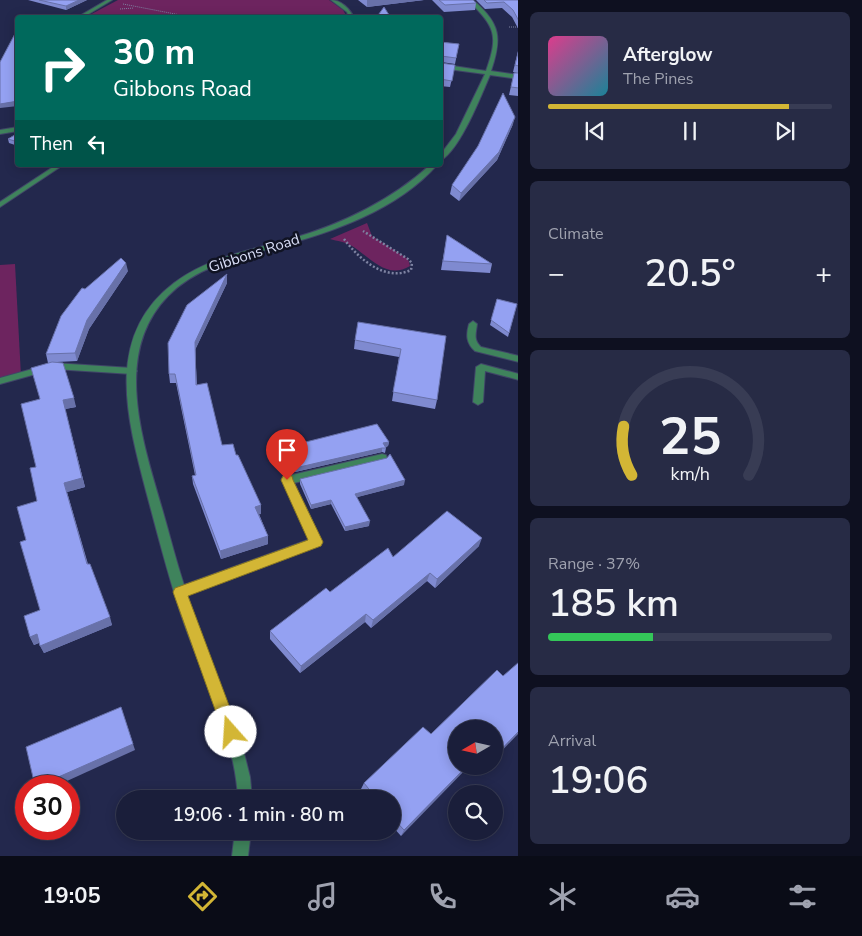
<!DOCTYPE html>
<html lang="en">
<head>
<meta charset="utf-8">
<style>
	:root { --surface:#1a1e3a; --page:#272b45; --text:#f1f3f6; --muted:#9fa2af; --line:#383c54; --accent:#d3b635 }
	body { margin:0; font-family:"Nunito Sans",sans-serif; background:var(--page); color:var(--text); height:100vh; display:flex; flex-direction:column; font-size:19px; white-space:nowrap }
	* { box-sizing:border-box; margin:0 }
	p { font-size:16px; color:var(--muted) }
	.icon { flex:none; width:28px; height:28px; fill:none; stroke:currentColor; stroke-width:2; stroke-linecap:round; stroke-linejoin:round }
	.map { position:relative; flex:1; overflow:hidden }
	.drawer { display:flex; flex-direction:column; gap:12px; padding:12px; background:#0e1020; width:344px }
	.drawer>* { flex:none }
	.hud { position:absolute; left:15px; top:15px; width:428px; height:152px; border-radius:5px; box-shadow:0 2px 12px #0003,0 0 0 1px var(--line); background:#00695c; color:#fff; overflow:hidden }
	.needle { width:32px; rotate:261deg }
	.tools { position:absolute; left:448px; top:720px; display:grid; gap:10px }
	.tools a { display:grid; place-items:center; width:55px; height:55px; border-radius:50%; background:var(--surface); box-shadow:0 2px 12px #0003,0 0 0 1px var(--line); font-size:25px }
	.speed { position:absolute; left:15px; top:775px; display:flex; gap:10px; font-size:25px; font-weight:700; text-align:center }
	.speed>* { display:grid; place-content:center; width:65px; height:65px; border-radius:50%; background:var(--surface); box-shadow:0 2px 12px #0003,0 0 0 1px var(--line); line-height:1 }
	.speed .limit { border:8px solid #d22; background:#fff; color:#111 }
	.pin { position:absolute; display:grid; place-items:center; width:42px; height:42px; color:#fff; margin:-51px -21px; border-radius:50% 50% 50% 0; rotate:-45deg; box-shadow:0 0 5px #0007 }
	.pin .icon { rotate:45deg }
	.me { position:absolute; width:55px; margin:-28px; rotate:341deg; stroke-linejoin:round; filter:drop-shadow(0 0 4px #0008) }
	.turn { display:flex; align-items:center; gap:18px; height:105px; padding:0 15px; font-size:22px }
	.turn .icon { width:65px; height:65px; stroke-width:2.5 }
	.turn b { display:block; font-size:35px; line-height:42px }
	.then { display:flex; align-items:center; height:48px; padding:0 15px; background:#0003; gap:10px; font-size:19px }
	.big { font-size:38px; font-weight:600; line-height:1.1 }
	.drawer .tile { flex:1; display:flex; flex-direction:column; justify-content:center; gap:8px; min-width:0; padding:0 18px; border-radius:8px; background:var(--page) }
	.drawer .dial { align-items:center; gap:0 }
	.dial svg { height:130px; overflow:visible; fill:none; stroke:var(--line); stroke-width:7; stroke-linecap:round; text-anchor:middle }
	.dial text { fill:var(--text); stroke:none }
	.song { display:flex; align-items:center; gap:15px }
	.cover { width:60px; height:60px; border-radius:8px; background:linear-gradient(135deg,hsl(330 70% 55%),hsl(190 70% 35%)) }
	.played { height:5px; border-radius:2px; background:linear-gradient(90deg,var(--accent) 85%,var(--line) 85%) }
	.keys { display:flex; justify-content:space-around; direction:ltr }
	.heat { display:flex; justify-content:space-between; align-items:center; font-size:28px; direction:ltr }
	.charge { height:8px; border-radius:4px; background:linear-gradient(90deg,#34c759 37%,var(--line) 0) }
	.trip { position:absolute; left:116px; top:790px; width:285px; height:50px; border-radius:25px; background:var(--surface); box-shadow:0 2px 12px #0003,0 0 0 1px var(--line); font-weight:600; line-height:50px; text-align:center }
	.menu { display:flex; height:80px; justify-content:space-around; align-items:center; background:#0a0c17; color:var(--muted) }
	.menu .icon { width:35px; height:35px }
	.menu .selected { color:var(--accent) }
	.menu b { font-size:22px; color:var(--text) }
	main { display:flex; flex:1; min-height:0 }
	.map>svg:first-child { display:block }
</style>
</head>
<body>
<main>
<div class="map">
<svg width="519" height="856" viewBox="0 0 519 856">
	<rect width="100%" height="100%" fill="#23284d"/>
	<g fill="#6d245f">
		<polygon points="118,0 329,0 343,10 347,17 84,18"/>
		<path d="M367 223 372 236 408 259 410 266C387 280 371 258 352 246 346 242 337 241 330 239Z"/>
		<polygon points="15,264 21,376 0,381 0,265"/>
	</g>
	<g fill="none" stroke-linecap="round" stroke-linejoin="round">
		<g stroke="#404568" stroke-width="2">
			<g id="service">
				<polygon points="18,127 18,131 0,134 0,130"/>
				<path d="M473 321 477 324C476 333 473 340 481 347L519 356V362L475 351C466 343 466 335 469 324Z"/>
				<polygon points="54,363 132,368 137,371 132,374 54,369 0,384 0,378"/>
				<polygon points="481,364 519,374 519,380 485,371 483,402 478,405 473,402 476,367"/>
				<polygon points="382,454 386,455 387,458 386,461 294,483 322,542 320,545 316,547 312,545 282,480 283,477"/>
			</g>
		</g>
		<g stroke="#404568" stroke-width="2">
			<g id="minor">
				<polygon points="107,0 112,0 82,18 76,18"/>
				<path d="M331 0C341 0 350 9 354 18H349L347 12Z"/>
				<path d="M468 0H473C501 24 502 38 491 71L519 75V79L490 75C481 96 460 150 440 161V155L456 134 485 74 440 68V64L486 71C499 34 495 27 468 0Z"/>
				<polygon points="56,165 63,165 0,207 0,202"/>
				<path d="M430 165H437C397 210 333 232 277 247 239 257 196 267 168 296 111 354 144 445 163 512 170 536 176 561 184 585L316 537 320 539 322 542 320 545 187 595 242 745 250 777 252 799H238C235 738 204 680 184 623 169 580 158 535 146 491 127 418 104 336 174 283 207 258 249 250 287 240 340 225 389 202 430 165Z"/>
				<polygon points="235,831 251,831 248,856 232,856"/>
			</g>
		</g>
		<g stroke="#7e83a2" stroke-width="1" stroke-dasharray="1 1" stroke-linecap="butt">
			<polyline points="123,4 196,18"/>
			<polyline points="120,9 134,8"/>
			<polyline points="509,27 519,27"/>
		</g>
		<path stroke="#7e83a2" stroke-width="2.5" stroke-dasharray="2 2" stroke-linecap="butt" d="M344 239C359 259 385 282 411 270L412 263 408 259 363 231"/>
		<use href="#service" fill="#3f835c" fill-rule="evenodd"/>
		<use href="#minor" fill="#3f835c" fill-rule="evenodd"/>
	</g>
	<g fill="#7f8ad0">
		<polygon points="28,0 87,0 66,10"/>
		<polygon points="358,0 424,0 367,7"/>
		<polygon points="432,0 473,0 476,3 475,10 444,12"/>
		<polygon points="476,0 519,0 519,30 512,17 502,8 485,9"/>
		<polygon points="440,42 459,44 455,64 441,62 441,63 455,65 450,87 440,86"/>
		<polygon points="519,47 519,96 509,95 514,73 517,73 513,72"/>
		<polygon points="513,124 497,160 459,201 450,194 452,185"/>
		<polygon points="18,133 18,146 9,143 8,139"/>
		<polygon points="447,235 492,264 490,273 441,270"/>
		<polygon points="128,271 89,329 77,361 57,362 76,407 65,409 85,487 67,492 88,564 112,625 44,653 39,643 34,645 30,637 40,610 26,540 37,501 36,467 48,363 46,354 85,289"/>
		<polygon points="227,274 227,283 195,350 197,385 222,445 236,455 261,505 261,514 259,514 268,536 268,544 221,559 193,484 192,476 195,475 176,383 170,383 169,374"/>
		<polygon points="497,299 517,304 508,337 490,325"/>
		<polygon points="446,336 437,400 435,409 392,401 399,357 354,349 355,340"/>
		<polygon points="389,442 388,446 386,447 386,448 385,453 382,452 295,472 286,451 286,447"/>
		<polygon points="300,479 404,485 357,497 369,526 345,531 331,504 311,509 300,484"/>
		<polygon points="479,546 435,588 427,581 371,628 365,622 300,673 270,639 270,631 330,592 393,557"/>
		<polygon points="494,729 456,766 401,836 392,826 392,799 370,799 361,789 364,783 431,734"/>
	</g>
	<g fill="#6871a9">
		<polygon points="79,0 87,0 66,10 66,6"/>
		<polygon points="367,0 424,0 367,7"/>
		<polygon points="18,74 18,83 16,89 15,85"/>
		<polygon points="18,101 18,106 0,108 0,104"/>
		<polygon points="515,117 513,124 497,160 459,201 461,193"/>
		<polygon points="126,263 128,271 89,329 77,361 75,353 87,320"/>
		<polygon points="227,274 227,283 195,350 197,394 195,342"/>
		<polygon points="74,398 76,407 65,409 85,487 67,492 64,483 63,400"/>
		<polygon points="389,442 388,446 382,448 382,452 295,472 295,468"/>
		<polygon points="405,480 404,485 354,498 355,494"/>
		<polygon points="331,500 331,504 311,509 311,505"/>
		<polygon points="261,505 261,514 256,515 255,507"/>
		<polygon points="370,521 369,526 345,531 345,527"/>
		<polygon points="268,536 268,544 221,559 220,551"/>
		<polygon points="482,538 479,546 435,588 437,579"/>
		<polygon points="430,573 427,581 371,628 373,620"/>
		<polygon points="366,614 365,622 300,673 301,666"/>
		<polygon points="110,617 112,625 44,653 40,646"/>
		<polygon points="37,634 40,642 34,645 30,637"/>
		<polygon points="121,707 135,750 56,786 38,786"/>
		<polygon points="519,731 519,733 494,759 494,757"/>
		<polygon points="467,766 469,766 401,836 404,830"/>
	</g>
	<g fill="#94a1f2" stroke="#6871a9">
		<polygon points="39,0 79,0 66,6"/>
		<polygon points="439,0 473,0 476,3 445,5"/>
		<polygon points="484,0 519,0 519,21 513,10 504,2 487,3"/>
		<polygon points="384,7 391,18 376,18"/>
		<polygon points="18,28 18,74 15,85 18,91 18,101 0,104 0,62"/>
		<polygon points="440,42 459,44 456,58 441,56 440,57"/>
		<polygon points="519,49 519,66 515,65"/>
		<polygon points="440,60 441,63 455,65 452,81 440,79"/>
		<polygon points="514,73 519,73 519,88 511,87"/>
		<polygon points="503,93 515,117 499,152 461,193 452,185 478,146"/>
		<polygon points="18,133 18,142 8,139"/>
		<polygon points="447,235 492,264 443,261"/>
		<polygon points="121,258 126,263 87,320 75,353 46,354 61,316 82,288 85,289"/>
		<polygon points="227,274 195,342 196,385 207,383 222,445 233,444 236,455 238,455 261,505 255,507 268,536 220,551 192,476 196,475 175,374 169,374 168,343 187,305"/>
		<polygon points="497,299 517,304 509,333 491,320"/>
		<polygon points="358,322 446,336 437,400 393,392 401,349 355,340"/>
		<polygon points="52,362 63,363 74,398 63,400 82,478 64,483 87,564 90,564 110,617 40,646 37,634 30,637 24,616 40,610 20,542 26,540 17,507 37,501 30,468 36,467 21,404 40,399 31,368"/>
		<polygon points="377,424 389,442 383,443 386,448 382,448 295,468 286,447"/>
		<polygon points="390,454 405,480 355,494 370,521 345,527 331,500 311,505 300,479 387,458"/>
		<polygon points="447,511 482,538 437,579 430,573 373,620 366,614 301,666 270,631 326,588 330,592 388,548 393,557"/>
		<polygon points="519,662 519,731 494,757 494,729 456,729 456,766 467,766 404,830 392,817 392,799 377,799 364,783 423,727 431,734 497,670 503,676"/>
		<polygon points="121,707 133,744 38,786 35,786 26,747"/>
	</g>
	<polygon fill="#d3b635" stroke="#897622" points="287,475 292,476 293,480 323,542 321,546 188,596 239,732 237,738 231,740 225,738 223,732 173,592 175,588 308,540 281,480 283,476"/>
	<g text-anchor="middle" stroke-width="5" stroke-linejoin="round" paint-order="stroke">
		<g font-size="15" fill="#d9def7" stroke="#101323">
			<text transform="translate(254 253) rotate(-18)" y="5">Gibbons Road</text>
		</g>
	</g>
</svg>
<div class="tools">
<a><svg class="needle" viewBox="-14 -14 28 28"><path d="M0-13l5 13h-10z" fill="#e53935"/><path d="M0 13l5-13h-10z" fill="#9fa2af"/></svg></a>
<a><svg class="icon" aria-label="search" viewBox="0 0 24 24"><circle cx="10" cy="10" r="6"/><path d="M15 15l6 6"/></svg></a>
</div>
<div class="speed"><div class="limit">30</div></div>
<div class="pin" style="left:287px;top:480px;background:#d93025"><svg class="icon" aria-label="arrive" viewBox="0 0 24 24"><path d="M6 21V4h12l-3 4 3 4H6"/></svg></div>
<svg class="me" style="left:231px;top:732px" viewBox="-20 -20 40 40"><circle r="19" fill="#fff"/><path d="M0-13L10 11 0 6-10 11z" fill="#d3b635"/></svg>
<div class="trip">19:06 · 1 min · 80 m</div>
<div class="hud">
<div class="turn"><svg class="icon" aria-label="right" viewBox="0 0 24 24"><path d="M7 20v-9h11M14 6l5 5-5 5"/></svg><div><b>30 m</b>Gibbons Road</div></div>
<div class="then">Then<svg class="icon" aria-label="left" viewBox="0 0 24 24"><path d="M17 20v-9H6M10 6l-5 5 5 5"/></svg></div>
</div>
</div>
<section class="drawer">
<div class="tile">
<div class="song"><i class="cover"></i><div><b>Afterglow</b><p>The Pines</p></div></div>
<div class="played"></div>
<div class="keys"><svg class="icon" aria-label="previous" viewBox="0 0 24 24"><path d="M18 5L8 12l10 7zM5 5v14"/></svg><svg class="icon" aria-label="pause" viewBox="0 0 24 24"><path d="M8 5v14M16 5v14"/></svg><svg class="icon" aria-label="next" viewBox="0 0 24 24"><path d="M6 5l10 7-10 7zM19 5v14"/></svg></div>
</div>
<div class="tile"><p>Climate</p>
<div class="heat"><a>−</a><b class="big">20.5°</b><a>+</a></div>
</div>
<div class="tile dial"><svg viewBox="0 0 100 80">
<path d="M14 69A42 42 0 1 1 86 69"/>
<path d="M14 69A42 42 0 0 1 9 39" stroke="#d3b635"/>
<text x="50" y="56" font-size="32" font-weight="700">25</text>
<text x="50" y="72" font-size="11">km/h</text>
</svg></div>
<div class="tile"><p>Range · 37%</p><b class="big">185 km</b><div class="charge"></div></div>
<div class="tile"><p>Arrival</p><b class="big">19:06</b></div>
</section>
</main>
<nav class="menu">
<b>19:05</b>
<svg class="icon selected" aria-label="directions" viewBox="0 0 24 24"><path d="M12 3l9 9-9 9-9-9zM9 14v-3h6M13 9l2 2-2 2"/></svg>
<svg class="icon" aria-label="music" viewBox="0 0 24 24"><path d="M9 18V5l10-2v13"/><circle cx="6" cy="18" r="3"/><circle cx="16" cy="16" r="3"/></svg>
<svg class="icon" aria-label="phone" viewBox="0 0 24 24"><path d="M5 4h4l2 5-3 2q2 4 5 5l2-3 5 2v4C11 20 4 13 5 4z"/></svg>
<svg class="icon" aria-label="climate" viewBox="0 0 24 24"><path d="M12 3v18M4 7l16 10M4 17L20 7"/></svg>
<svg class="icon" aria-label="car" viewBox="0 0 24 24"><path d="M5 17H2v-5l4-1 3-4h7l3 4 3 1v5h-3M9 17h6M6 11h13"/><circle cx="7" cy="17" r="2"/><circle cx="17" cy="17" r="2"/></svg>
<svg class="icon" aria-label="filters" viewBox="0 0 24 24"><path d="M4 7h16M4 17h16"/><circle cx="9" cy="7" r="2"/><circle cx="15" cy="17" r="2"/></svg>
</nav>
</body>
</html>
